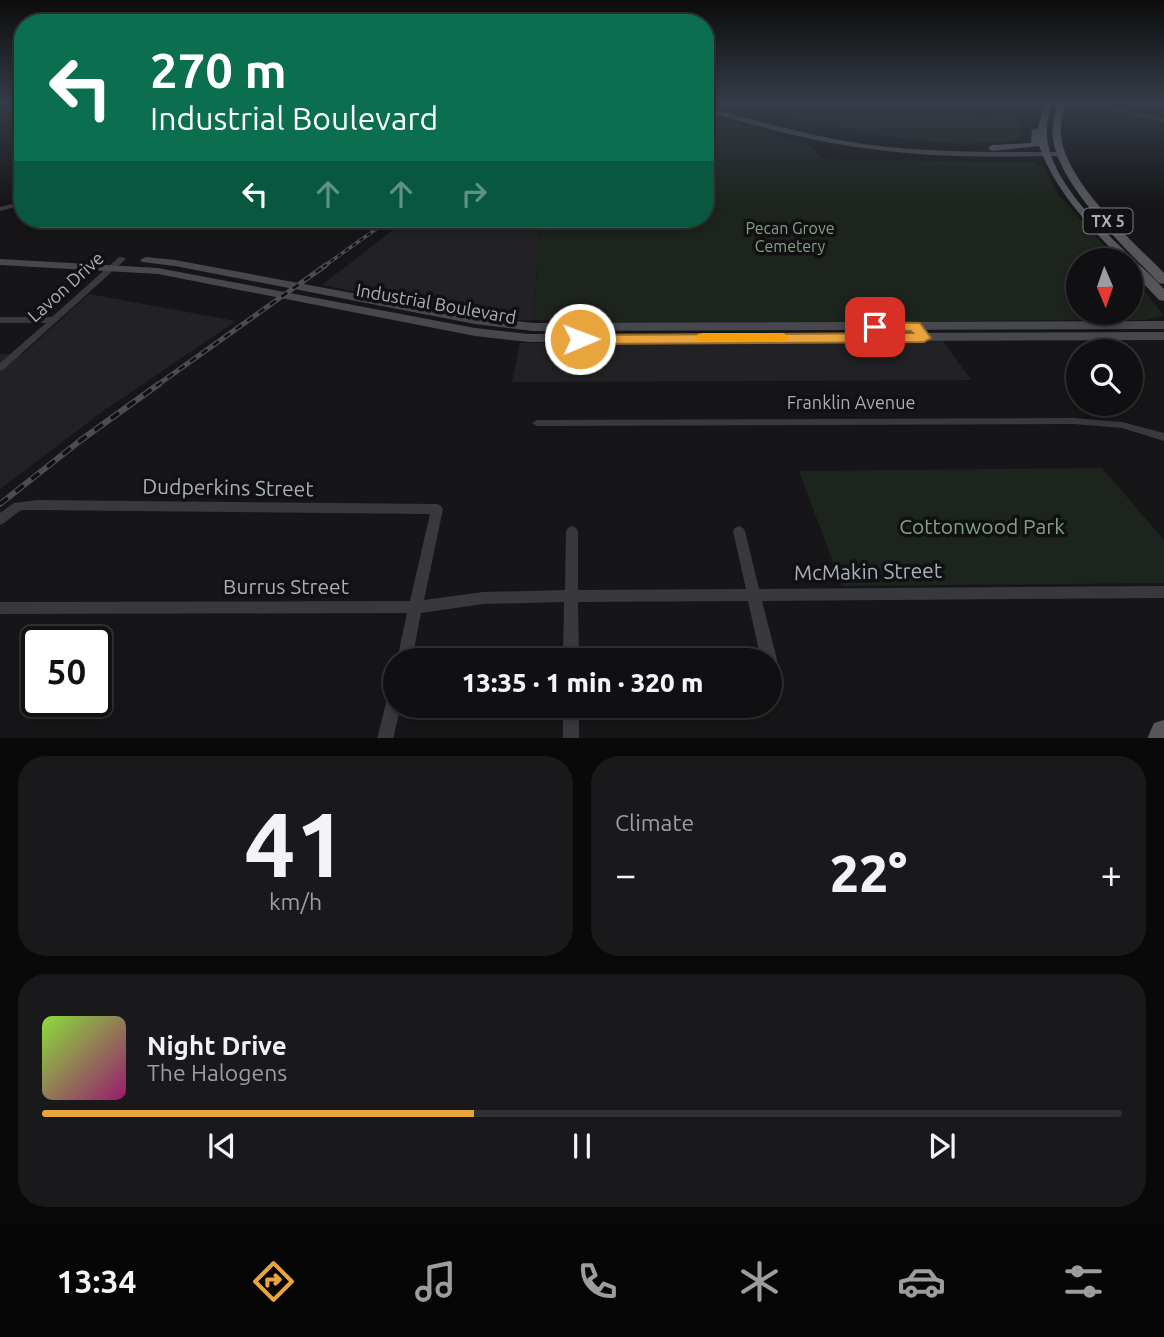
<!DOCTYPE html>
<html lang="en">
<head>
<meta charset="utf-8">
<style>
	:root { --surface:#101012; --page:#19191b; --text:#f1f3f6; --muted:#9c9d9f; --line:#303032; --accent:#e9a53d }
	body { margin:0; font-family:Ubuntu,sans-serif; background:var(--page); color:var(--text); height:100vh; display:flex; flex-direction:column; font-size:26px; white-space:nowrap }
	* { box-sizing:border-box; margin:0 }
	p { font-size:23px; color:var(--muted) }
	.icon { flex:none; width:38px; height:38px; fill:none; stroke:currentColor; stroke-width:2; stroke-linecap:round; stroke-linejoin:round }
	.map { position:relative; height:738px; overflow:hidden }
	.details { display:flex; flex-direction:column; gap:18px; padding:18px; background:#09090a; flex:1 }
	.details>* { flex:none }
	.top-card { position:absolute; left:14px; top:14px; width:700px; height:214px; border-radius:28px; box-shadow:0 4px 10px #0003,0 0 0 2px var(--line); background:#0b6e4f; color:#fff; overflow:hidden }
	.needle { width:46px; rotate:178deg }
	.fabs { position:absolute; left:1066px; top:248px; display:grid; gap:14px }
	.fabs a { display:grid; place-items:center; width:77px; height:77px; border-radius:50%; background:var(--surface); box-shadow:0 4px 10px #0003,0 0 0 2px var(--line); font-size:35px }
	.speed { position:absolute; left:21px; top:626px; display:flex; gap:14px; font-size:35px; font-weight:700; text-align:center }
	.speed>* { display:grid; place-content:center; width:91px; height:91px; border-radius:50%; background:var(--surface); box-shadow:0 4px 10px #0003,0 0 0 2px var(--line); line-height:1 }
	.speed .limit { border:4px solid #111; border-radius:10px; background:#fff; color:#111 }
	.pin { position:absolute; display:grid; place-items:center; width:60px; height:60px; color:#fff; margin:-30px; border-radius:14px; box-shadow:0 4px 10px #0006 }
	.me { position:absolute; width:77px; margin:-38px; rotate:89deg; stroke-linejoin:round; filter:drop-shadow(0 0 5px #0008) }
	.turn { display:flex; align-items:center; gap:24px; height:147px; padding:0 21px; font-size:32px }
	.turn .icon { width:91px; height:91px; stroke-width:2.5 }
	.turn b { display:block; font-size:49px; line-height:60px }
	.lanes { display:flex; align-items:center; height:66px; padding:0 21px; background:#0003; justify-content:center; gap:35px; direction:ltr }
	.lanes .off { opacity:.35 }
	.big { font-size:52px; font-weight:800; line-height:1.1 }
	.details .tile { flex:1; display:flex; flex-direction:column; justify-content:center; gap:10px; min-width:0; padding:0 24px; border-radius:28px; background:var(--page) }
	.details .dial { align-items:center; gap:0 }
	.dial b { font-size:91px; line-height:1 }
	.song { display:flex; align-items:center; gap:21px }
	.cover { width:84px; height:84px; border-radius:10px; background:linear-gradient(135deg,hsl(90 70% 55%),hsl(320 70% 35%)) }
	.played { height:7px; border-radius:4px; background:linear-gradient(90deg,var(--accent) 40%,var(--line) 40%) }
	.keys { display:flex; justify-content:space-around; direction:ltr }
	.heat { display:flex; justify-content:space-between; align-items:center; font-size:38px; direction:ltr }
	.details .tiles { flex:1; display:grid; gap:18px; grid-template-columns:1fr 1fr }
	.tile:last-child { grid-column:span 2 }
	.trip { position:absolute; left:383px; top:648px; width:399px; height:70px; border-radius:35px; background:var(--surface); box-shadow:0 4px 10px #0003,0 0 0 2px var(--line); font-weight:800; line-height:70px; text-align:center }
	.tabs { display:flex; height:112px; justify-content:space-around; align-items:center; background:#060607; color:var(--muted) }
	.tabs .icon { width:49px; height:49px }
	.tabs .active { color:var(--accent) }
	.tabs b { font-size:32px; color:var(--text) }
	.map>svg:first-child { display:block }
</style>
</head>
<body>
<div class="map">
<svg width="1164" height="739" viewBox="0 0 1164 739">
	<rect width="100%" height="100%" fill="#161618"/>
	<g fill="#222225">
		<polygon points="407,219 541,219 533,320 494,320 322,285"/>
		<polygon points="89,294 236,321 102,412 0,489 0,354 23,354"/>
		<polygon points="942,340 971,380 512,382 520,343"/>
	</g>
	<g fill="#1d231d">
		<path d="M731 102H891L994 118 993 112 964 102H1025L1020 115 1022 135 1017 141C919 150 825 127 731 102Z"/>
		<polygon points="1086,102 1164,102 1164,117"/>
		<polygon points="705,114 810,146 823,158 837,160 1035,162 1045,169 1058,194 1118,261 1078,261 1078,313 1130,313 1131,274 1164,316 1145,320 635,323 533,320 541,219 705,219"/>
		<polygon points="1102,468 1164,540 1164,583 842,586 799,471"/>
	</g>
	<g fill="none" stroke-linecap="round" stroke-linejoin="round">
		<polyline stroke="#2d363b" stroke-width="2" points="1082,103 1090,102"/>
		<polygon fill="#2d363b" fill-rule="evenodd" points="1070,102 1085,102 1164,118 1164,122"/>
		<g fill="#37393d" fill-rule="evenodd">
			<polygon points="23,201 23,205 0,211 0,207"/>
			<polygon points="119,257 122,257 126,259 3,370 0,371 0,363 46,323 0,323 0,317 52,317"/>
			<polygon points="1074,418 1122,422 1164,433 1164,441 1122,428 1074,424 537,426 532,423 537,420"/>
			<polygon points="38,500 437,504 441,506 443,509 424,600 483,592 565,590 566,531 568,528 572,526 576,528 578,531 578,590 746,589 733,531 735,528 739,526 743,528 745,531 759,589 1164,586 1164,598 762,601 783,683 780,688 775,690 770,688 770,660 761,660 748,601 578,602 579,660 563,660 564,602 483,604 421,613 412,660 397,660 407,613 0,614 0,602 410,601 430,514 38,510 21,510 4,523 0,525 0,513 14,503"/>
			<polygon points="396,688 396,705 401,705 393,739 377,739 388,695 390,690"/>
			<rect x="563" y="705" width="16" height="34"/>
		</g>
		<g fill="#46484d" fill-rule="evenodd">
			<path d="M705 107C757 121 809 136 863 144 929 153 996 152 1062 152L1066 154 1062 156C996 157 929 158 863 148 809 141 757 126 705 111Z"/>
			<polygon points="146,257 175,260 475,316 533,323 1164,321 1164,329 533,331 475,324 175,266 142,262 140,260"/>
			<polygon points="0,259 158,268 475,328 529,334 1164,332 1164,340 529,342 475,336 158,274 0,265"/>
		</g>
		<g fill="#54565c" fill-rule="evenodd">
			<path d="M1045 102H1053C1048 116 1045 128 1048 144 1058 197 1128 251 1164 289V301L1159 300 1130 269V261H1123C1089 226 1056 192 1039 146L992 151 988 148 992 145 1031 143 1032 130 1038 128Z"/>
			<path d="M1059 102H1067C1065 109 1062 116 1061 123 1054 173 1132 240 1164 273V284L1159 283C1127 249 1044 174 1053 123 1054 116 1057 109 1059 102Z"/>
			<polygon points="1164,720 1164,739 1147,739 1154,723"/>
		</g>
		<g stroke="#4b4d52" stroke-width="3.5">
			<polyline id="rail-far2" points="323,267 390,219"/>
		</g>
		<g stroke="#4b4d52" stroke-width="5">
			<polyline id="rail-far1" points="156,386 326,265"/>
		</g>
		<g stroke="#4b4d52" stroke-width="6">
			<polyline id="rail" points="0,504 81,440 159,384"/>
		</g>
		<use href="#rail-far2" stroke="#111113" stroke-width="2" stroke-dasharray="4.5" stroke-linecap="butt"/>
		<use href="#rail-far1" stroke="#111113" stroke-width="2.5" stroke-dasharray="7" stroke-linecap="butt"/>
		<use href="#rail" stroke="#111113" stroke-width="3.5" stroke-dasharray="10" stroke-linecap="butt"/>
	</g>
	<linearGradient id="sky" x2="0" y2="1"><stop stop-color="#0c0c0d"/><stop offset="0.5" stop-color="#363c48"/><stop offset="1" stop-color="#363c48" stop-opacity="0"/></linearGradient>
	<rect width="1164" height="205" fill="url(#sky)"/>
	<polygon fill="#e9a53d" stroke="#976b28" stroke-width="2" points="875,322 920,323 931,338 924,342 580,344 573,339 580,335 913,333 911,331 870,330 868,327"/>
	<polygon fill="#f59e0b" points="703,333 783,333 790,337 783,342 698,341 696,338 698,334"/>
	<g text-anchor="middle" stroke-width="7" stroke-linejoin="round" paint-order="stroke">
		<rect fill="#111113" stroke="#7b7f86" stroke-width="2" x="1083.5" y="208.5" width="49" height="25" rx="5"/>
		<g font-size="16" font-weight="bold" fill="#a9aeb7">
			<text x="1108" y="227">TX 5</text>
		</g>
		<g font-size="16" fill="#81a281" stroke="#111113">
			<text x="790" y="234">Pecan Grove<tspan x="790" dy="18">Cemetery</tspan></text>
		</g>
		<g font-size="18" fill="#a9aeb7" stroke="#111113">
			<text transform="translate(66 287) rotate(-42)" y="6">Lavon Drive</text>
			<text transform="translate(436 304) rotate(10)" y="6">Industrial Boulevard</text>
			<text x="851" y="409">Franklin Avenue</text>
		</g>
		<g font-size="21" fill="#a9aeb7" stroke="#111113">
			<text transform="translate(228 488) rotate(1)" y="7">Dudperkins Street</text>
			<text transform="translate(868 572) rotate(-1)" y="7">McMakin Street</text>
			<text x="286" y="594">Burrus Street</text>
		</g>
		<g font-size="21" fill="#81a281" stroke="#111113">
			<text x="982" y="534">Cottonwood Park</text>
		</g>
	</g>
</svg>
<div class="fabs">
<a><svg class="needle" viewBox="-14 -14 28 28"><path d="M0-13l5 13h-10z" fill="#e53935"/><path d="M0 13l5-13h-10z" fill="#9c9d9f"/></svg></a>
<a><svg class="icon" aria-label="search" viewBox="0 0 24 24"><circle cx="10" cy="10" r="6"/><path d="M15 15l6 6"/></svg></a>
</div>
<div class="speed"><div class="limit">50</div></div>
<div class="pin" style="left:875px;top:327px;background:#d93025"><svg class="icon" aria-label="arrive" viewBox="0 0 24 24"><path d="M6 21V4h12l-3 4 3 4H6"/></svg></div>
<svg class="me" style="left:580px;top:339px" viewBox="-20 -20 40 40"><circle r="17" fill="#e9a53d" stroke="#fff" stroke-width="3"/><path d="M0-11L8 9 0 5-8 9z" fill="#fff"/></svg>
<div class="trip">13:35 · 1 min · 320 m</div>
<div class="top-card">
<div class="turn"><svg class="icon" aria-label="left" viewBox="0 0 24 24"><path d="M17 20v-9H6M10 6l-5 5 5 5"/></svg><div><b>270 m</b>Industrial Boulevard</div></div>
<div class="lanes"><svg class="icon" aria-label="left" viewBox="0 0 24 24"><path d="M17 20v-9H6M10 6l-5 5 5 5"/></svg><svg class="icon off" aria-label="ahead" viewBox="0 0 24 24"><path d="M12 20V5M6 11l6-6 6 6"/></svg><svg class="icon off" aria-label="ahead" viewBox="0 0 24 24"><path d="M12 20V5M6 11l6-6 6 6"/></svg><svg class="icon off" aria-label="right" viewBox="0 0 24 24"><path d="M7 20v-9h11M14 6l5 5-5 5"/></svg></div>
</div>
</div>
<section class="details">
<div class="tiles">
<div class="tile dial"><b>41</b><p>km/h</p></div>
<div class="tile"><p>Climate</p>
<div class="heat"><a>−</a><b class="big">22°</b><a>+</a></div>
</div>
<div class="tile">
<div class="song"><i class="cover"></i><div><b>Night Drive</b><p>The Halogens</p></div></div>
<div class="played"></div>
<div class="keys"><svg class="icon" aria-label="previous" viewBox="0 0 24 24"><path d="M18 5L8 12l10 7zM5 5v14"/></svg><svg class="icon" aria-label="pause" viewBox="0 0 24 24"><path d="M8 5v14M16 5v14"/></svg><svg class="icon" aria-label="next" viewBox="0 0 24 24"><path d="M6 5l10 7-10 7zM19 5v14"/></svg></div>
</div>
</div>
</section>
<nav class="tabs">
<b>13:34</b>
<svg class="icon active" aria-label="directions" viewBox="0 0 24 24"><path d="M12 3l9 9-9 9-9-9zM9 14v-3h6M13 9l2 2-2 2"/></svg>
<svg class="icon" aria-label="music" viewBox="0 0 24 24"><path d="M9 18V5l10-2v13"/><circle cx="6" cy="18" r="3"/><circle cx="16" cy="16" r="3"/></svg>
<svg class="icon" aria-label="phone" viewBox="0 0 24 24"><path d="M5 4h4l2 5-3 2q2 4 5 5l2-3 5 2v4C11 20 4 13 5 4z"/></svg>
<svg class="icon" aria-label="climate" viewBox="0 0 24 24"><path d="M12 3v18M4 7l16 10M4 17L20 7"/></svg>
<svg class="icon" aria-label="car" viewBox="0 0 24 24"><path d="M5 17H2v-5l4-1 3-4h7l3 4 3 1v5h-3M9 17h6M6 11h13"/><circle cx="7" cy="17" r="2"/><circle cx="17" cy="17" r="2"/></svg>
<svg class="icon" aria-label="filters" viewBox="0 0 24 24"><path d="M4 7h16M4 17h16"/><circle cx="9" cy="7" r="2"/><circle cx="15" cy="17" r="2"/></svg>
</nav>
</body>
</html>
